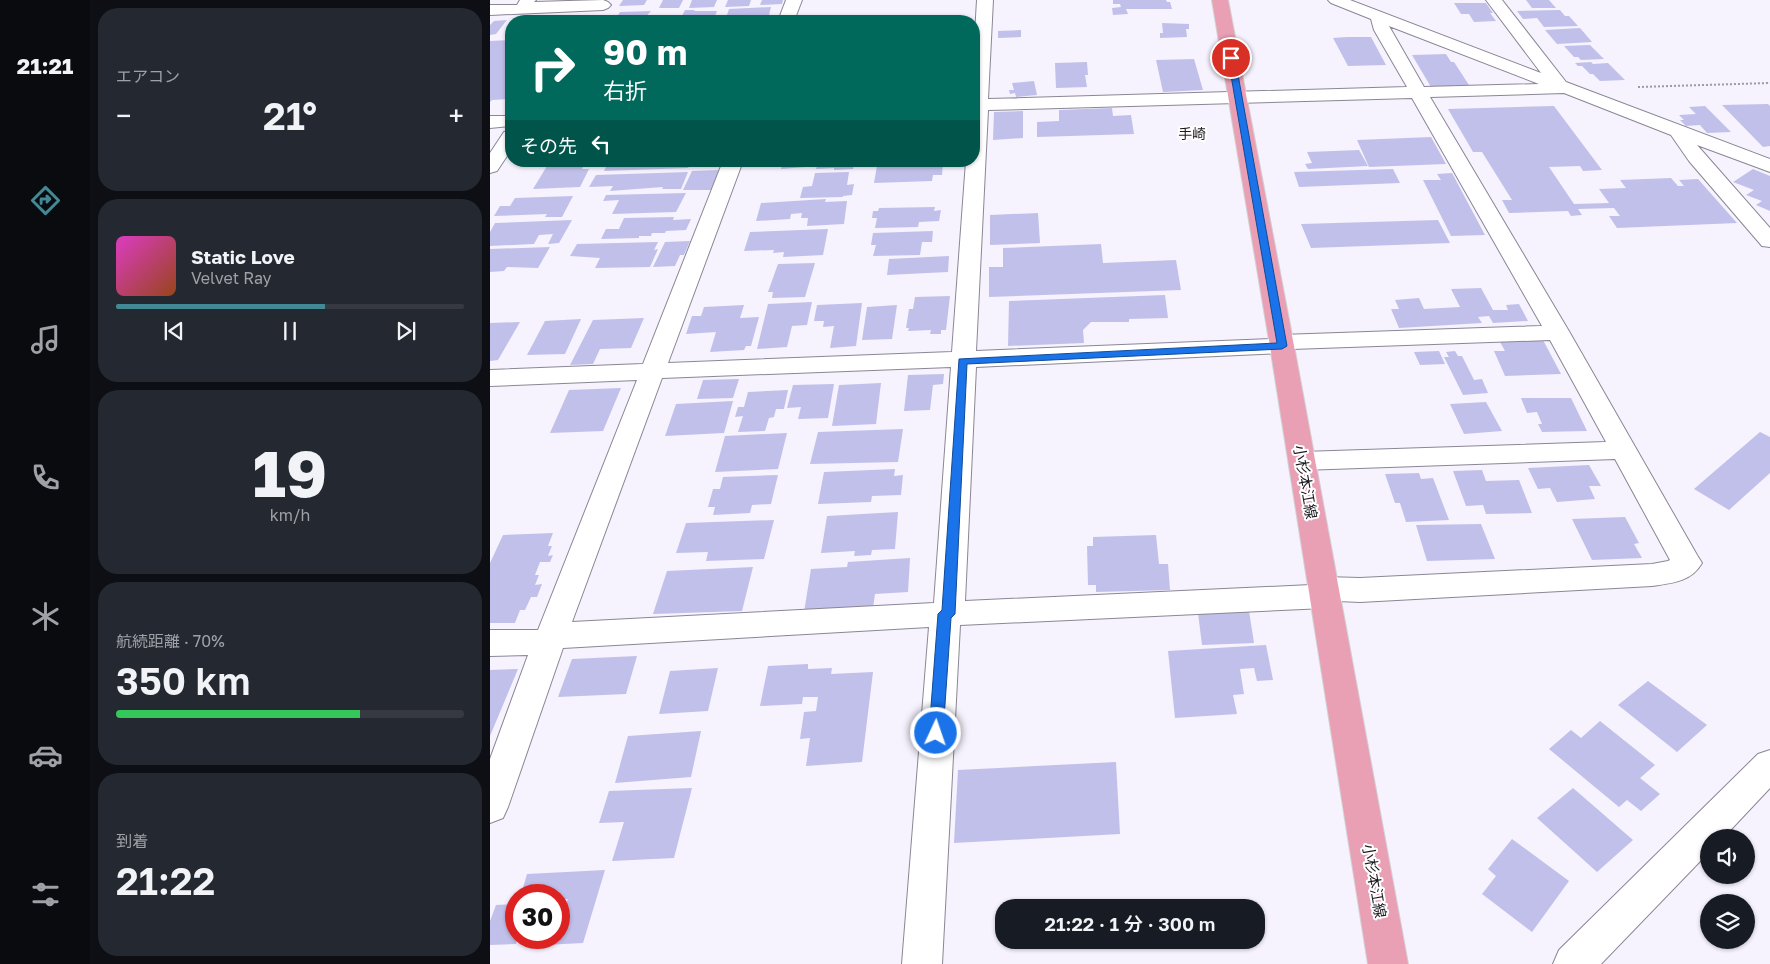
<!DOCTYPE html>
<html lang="ja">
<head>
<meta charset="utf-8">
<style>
	:root { --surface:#171b24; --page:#242831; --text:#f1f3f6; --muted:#9ea1a6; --line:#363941; --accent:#438895 }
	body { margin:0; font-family:"Golos Text","Noto Sans JP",sans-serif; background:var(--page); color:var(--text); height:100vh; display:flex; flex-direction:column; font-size:19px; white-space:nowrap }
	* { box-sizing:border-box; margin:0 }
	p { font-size:16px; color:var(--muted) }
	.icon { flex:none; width:28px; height:28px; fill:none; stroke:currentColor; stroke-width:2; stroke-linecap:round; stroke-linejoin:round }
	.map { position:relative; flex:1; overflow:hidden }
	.sheet { display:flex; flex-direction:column; gap:8px; padding:8px; background:#0d0f14; width:400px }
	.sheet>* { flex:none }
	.top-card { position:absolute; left:15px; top:15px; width:475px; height:152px; border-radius:20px; box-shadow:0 1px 4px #0004; background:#00695c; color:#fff; overflow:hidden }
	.buttons { position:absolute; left:1210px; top:829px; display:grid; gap:10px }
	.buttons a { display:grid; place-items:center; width:55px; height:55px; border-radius:50%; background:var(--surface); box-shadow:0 1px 4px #0004; font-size:25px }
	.speed { position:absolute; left:15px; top:884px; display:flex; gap:10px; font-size:25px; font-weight:700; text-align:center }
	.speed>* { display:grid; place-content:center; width:65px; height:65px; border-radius:50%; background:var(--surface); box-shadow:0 1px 4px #0004; line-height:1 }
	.speed .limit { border:8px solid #d22; background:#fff; color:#111 }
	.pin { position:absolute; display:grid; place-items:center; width:42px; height:42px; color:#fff; margin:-21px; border:2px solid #fff; border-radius:50%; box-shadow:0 1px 5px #0007 }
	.me { position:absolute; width:55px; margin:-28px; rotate:3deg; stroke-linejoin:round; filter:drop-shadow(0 0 4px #0008) }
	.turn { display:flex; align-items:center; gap:18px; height:105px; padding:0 15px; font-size:22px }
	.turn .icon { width:65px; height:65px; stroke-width:2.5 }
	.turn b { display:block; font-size:35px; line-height:42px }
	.then { display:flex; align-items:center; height:48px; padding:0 15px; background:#0003; gap:10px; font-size:19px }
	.big { font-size:38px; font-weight:600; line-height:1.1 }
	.sheet .card { flex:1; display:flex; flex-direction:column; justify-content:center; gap:8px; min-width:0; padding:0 18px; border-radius:20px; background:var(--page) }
	.sheet .dial { align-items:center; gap:0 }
	.dial b { font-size:65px; line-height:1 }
	.song { display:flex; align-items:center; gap:15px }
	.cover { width:60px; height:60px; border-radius:8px; background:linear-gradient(135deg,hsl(310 70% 55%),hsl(20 70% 35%)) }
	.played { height:5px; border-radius:2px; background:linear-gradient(90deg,var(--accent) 60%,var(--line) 60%) }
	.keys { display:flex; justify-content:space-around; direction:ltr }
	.heat { display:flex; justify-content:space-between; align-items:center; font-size:28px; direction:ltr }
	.charge { height:8px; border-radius:4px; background:linear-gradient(90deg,#34c759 70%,var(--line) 0) }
	.trip { position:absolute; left:505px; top:899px; width:270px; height:50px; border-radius:20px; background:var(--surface); box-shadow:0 1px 4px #0004; font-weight:600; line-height:50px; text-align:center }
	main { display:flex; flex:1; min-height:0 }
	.menu { display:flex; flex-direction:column; width:90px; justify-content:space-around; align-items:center; background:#090b0e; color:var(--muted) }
	.menu .icon { width:35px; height:35px }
	.menu .current { color:var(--accent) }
	.menu b { font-size:22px; color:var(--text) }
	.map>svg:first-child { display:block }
</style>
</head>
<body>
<main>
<nav class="menu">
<b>21:21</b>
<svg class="icon current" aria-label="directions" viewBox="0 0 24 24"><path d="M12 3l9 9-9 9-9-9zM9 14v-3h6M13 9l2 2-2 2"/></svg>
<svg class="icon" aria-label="music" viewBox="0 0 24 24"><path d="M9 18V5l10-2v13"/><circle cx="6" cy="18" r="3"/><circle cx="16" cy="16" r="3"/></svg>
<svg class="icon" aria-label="phone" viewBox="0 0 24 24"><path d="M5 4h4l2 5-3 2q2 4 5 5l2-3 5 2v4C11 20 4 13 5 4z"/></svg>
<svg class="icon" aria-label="climate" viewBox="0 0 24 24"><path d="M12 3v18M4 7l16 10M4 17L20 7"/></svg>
<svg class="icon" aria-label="car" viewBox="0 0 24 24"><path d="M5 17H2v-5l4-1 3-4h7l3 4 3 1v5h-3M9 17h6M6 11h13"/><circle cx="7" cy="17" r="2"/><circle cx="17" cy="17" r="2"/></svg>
<svg class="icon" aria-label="filters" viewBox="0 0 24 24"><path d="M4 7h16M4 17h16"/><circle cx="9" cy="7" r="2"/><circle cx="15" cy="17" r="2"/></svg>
</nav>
<section class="sheet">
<div class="card"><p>エアコン</p>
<div class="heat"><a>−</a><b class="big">21°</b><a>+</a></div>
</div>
<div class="card">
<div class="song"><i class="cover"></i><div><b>Static Love</b><p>Velvet Ray</p></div></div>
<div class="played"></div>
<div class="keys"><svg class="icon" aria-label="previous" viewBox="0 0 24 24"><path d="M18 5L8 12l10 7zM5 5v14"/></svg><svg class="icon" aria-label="pause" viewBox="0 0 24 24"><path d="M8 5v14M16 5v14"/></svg><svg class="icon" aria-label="next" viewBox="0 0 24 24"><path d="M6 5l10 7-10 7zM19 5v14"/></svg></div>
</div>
<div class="card dial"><b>19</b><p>km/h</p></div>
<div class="card"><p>航続距離 · 70%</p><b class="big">350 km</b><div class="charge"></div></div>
<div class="card"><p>到着</p><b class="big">21:22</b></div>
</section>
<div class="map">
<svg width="1280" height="964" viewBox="0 0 1280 964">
	<rect width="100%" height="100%" fill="#f6f2fe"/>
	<g fill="#c1c0ea">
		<polygon points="133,0 157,0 154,5 129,6"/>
		<polygon points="173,0 193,0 189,8 169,8"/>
		<polygon points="202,0 227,0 224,7 199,8"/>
		<polygon points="238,0 261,0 259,6 235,7"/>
		<polygon points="272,0 293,0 292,4 270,5"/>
		<polygon points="623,0 676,0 677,2 680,2 682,9 636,9 638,14 623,15 622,8 631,7 630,4 623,4"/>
		<polygon points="1036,0 1059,0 1066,8 1042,8"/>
		<polygon points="964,3 996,3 1003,13 1000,13 1006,21 984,22 979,14 971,14"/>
		<polygon points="281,7 278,19 235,21 239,9"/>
		<polygon points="195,10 205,10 204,11 227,11 223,21 195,21 196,18 191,18"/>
		<polygon points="1070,10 1075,16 1079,16 1088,26 1054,27 1047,18 1033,19 1027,11"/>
		<polygon points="161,11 152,21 128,21 131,16 127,17 130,12"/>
		<polygon points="89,17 86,21 61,21 63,18"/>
		<polygon points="17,20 6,34 0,35 0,25 4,21"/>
		<polygon points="672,23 699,24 699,29 696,29 697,37 670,38 670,33 673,33"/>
		<polygon points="1090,28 1102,42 1067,44 1055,30"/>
		<polygon points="531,30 531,37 508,38 508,31"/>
		<polygon points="857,37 881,37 896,65 858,66 843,38"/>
		<polygon points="21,40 21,99 2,100 0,102 0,41"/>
		<polygon points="1100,45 1114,59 1091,60 1088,57 1084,57 1074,46"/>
		<polygon points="956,54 961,62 964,62 979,85 941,87 922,55"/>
		<polygon points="704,59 713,90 673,92 666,60"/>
		<polygon points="597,62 598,75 595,75 597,87 566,88 565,63"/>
		<polygon points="1101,62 1103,64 1118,63 1135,80 1110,81 1103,74 1100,74 1092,66 1088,66 1085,63"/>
		<polygon points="544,81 547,95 526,97 525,93 520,94 519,90 524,90 522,83"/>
		<polygon points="1278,104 1280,106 1280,146 1273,147 1232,105"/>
		<polygon points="1064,106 1112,170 1093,171 1090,166 1059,167 1084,204 1119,203 1109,189 1136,188 1130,180 1181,178 1188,186 1194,186 1189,180 1208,179 1247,223 1127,228 1119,216 1130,216 1124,208 1088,209 1092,215 1081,216 1078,211 1019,213 1012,200 1022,200 992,152 983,152 958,109"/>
		<polygon points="1215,106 1241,132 1217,133 1210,125 1196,126 1190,120 1194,120 1189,115 1206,114 1199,107"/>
		<polygon points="622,108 623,116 641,115 644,134 547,137 547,122 569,121 569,110"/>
		<polygon points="533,111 533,138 503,140 504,112"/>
		<polygon points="941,137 956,164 879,167 867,140"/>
		<polygon points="869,150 878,166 818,169 815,164 822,163 817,152"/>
		<polygon points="60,161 96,161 92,169 99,169 90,187 43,189"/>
		<polygon points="119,161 201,161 198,168 114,171"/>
		<polygon points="293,161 364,161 363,169 344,170 344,168 326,169 327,166 291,169"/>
		<polygon points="453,164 452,175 443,175 442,181 384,183 387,166"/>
		<polygon points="903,169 910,183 809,187 804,172"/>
		<polygon points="1263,169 1280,176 1280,211 1266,205 1272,201 1256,195 1264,190 1243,182"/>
		<polygon points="230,170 222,190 193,190 202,171"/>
		<polygon points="198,172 191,189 172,189 173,187 120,191 123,186 99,187 106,175"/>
		<polygon points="359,172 357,185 364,184 362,195 353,196 353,197 310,198 313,187 322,186 325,173"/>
		<polygon points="962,173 995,235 961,236 933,180 951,180 947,174"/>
		<polygon points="196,193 186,212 122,214 129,200 113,201 116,195"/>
		<polygon points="83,196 72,217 55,217 57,214 4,216 10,206 20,206 25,198"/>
		<polygon points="336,199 335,202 357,201 354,224 317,226 318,218 311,218 312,213 301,214 300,219 266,221 271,203"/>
		<polygon points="445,207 444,211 451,210 449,221 429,222 428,227 385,228 387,218 382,218 383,211 388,211 389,208"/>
		<polygon points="548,213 550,243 500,245 500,215"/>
		<polygon points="184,217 183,220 201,219 196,230 176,231 175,233 162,233 161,236 149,236 149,238 111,239 116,229 129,229 134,218"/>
		<polygon points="82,220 69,243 58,244 63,234 49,235 44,244 0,246 0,232 5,223"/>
		<polygon points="948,220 960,243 821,248 811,224"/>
		<polygon points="338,229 333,255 293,257 294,252 283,253 284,250 254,251 260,232"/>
		<polygon points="443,231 442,242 432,242 430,255 383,256 386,245 381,245 383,233"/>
		<polygon points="200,241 194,255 190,255 185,266 163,267 175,242"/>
		<polygon points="168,242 164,250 168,249 160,267 105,268 110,258 80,256 87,244"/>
		<polygon points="611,244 613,263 686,260 691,290 499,297 499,267 513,267 513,248"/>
		<polygon points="60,247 48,268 17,267 14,271 0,272 0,249"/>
		<polygon points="459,256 458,272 397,275 399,259"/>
		<polygon points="325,263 315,297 282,298 283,292 278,292 288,264"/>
		<polygon points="991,288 1003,310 1018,310 1016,305 1029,304 1038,321 1003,323 999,316 988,317 992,323 909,328 901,309 909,309 905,300 929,298 934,309 970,307 961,289"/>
		<polygon points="675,295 678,318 639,319 639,322 601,322 593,330 594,343 518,346 519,301"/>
		<polygon points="460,296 456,330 451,330 451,334 440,334 441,330 418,331 419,328 416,328 419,309 423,309 425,297"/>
		<polygon points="322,302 317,325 302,326 297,347 267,349 278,304"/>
		<polygon points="372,303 366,346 340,348 344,326 333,327 334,321 324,321 327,305"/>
		<polygon points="254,305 250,318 269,317 261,346 256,346 254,350 220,352 226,332 196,334 202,316 211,316 214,307"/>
		<polygon points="407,305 402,339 372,340 377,307"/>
		<polygon points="154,318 141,348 110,349 103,364 80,365 103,320"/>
		<polygon points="91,319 75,354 37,355 55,321"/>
		<polygon points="30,322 8,360 0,361 0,323"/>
		<polygon points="1053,340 1071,374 1015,376 1004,351 1015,351 1010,342"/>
		<polygon points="949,351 955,364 930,365 924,352"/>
		<polygon points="965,351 968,356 972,356 984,380 992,379 998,393 973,395 954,357 959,357 956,352"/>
		<polygon points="454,374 453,384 443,385 440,410 414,411 418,375"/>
		<polygon points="249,379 243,398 207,399 213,380"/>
		<polygon points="391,383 386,424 342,426 349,385"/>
		<polygon points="344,384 338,418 308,419 311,407 297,408 303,385"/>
		<polygon points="131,388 113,431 60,433 79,390"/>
		<polygon points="298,390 294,409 286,409 284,417 279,418 275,431 248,432 253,416 245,417 248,407 254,407 258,392"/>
		<polygon points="1031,398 1081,398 1097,431 1052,432 1048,424 1052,424 1047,412 1037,413"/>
		<polygon points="243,401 234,433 175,436 186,404"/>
		<polygon points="996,402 1012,431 974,434 960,404"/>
		<polygon points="413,429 408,462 320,464 328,432"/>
		<polygon points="1270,432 1280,437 1280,473 1239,510 1204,489"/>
		<polygon points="297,433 288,469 225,472 235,436"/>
		<polygon points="1099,465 1111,486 1099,486 1105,499 1067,502 1060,488 1048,489 1038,468"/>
		<polygon points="405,469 404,476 413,475 411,495 382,496 381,502 328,504 334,472"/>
		<polygon points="992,470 996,481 1029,480 1042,513 996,514 993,505 976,506 963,471"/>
		<polygon points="929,473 931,479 943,478 959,520 916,522 910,503 905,503 895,474"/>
		<polygon points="288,475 281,504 262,505 260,513 223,515 225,507 218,507 223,489 230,489 233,477"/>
		<polygon points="408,512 405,549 382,550 381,555 364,556 365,551 331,553 337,516"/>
		<polygon points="1135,517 1149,543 1144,544 1152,558 1102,560 1082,519"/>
		<polygon points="284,520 274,559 216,561 218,552 186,553 196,523"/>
		<polygon points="991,524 1005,559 937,561 926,525"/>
		<polygon points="63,533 58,546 62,546 58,556 63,555 60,562 50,562 45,575 49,575 45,585 52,584 47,597 41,597 35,610 30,610 25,623 0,623 0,563 13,535"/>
		<polygon points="666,535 669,564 678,564 680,590 606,592 606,585 598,585 597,546 603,546 603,537"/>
		<polygon points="420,558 418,592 385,594 383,608 314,612 321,569 357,567 358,562"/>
		<polygon points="263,567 252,611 163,614 177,571"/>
		<polygon points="759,611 764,643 712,645 708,613"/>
		<polygon points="776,645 783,680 767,681 764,668 750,669 754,694 743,695 747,714 685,718 678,651"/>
		<polygon points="147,656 136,694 68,697 82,659"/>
		<polygon points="318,664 318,669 342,668 341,674 383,672 372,762 316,766 320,738 310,739 314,712 326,711 328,697 313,697 312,704 270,706 278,666"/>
		<polygon points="228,668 218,711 169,714 180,671"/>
		<polygon points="28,669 0,736 0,670"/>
		<polygon points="1158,681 1217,725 1187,752 1128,705"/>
		<polygon points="1110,721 1165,765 1150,778 1170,794 1151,811 1137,800 1129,807 1059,749 1081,730 1091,738"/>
		<polygon points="211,731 201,777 125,783 138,736"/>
		<polygon points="626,762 630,834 464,843 468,770"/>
		<polygon points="202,788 184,858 122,861 134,822 109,823 119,791"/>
		<polygon points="1083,788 1143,840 1107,872 1047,818"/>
		<polygon points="1022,839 1079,881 1042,932 992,894 1006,876 998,869"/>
		<polygon points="115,870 93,943 54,945 56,938 69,938 69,921 78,899 69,899 69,895 31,895 37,874"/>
		<polygon points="26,904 26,938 28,938 26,944 0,945 0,921 6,905"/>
	</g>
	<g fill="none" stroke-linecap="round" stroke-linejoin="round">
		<g stroke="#8b8694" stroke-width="2">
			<g id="minor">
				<polygon points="30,0 46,0 44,2 113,0 118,2 121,5 118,8 113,10 0,15 0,5 27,5"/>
				<polygon points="296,0 312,0 304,21 288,21"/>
				<path d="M487 0H503L498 99 917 87 884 30 881 19 841 3 838 0H860L1051 73 996 0H1012L1076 82 1280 159V172L1207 145 1280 228V247L1272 246 1199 161 1181 135 1074 93 940 97 1080 333 1207 555 1212 563C1201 582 1182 583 1162 586L870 602 848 601 846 604 835 608 470 625 452 964H412L439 627 73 648 18 807 13 818 0 823V759L38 655 0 656V630H48L147 380 0 386V370L153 364 233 161H253L178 363 462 352 476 161H484V51ZM899 26 1049 84 934 87ZM922 98 1052 326 791 335 781 339 486 351 498 110ZM1060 340 1116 442 812 452 802 455 799 461 802 467 812 470 1125 459 1180 560 1178 561 1162 564 870 578 834 577 823 581 821 585 475 601 486 367 792 353 802 349ZM461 367 444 603 82 622 172 378Z"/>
				<polygon points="0,116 21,116 21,126 0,128"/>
				<polygon points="21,130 21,150 7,171 0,173 0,153 14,132"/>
				<polygon points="1280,750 1280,788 1233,838 1219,838 1219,852 1111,964 1063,964 1069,950 1268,754"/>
			</g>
		</g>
		<g stroke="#d2d1d2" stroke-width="2">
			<polygon id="major" points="722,0 738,0 804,346 918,964 878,964 780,346"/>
		</g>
		<polyline stroke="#9d9aa3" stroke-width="2" stroke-dasharray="2 2" stroke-linecap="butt" points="1148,87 1280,83"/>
		<use href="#minor" fill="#fff" fill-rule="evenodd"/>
		<use href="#major" fill="#e9a0b5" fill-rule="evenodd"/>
	</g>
	<polygon fill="#1a73e8" stroke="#114b97" points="741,56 745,58 797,346 792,349 477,364 465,614 461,618 453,733 451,737 446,739 441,737 439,733 448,614 452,610 469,359 787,343 738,58"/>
	<g text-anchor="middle" stroke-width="4" stroke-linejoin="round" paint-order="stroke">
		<g font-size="14" fill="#1c1a1f" stroke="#fff">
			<text x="702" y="139">手崎</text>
		</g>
		<g font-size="15" fill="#1c1a1f" stroke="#fff">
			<text transform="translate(815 482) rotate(80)" y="5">小杉本江線</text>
			<text transform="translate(884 881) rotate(80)" y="5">小杉本江線</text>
		</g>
	</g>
</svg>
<div class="buttons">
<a><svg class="icon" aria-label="sound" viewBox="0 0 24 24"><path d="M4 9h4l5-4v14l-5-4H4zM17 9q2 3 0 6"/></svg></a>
<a><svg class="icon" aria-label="layers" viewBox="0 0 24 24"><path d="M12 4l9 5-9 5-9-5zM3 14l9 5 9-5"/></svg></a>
</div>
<div class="speed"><div class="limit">30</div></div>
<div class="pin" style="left:741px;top:58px;background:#d93025"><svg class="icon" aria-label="arrive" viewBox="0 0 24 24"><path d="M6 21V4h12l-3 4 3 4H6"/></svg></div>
<svg class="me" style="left:446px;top:733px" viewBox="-20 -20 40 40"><circle r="17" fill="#1a73e8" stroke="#fff" stroke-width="3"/><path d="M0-11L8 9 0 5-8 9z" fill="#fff"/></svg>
<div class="trip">21:22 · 1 分 · 300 m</div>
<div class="top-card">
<div class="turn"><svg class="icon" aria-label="right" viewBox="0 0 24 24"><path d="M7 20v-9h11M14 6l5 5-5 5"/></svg><div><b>90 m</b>右折</div></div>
<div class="then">その先<svg class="icon" aria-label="left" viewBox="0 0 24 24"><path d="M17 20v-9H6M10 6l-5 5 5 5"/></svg></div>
</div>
</div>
</main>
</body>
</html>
